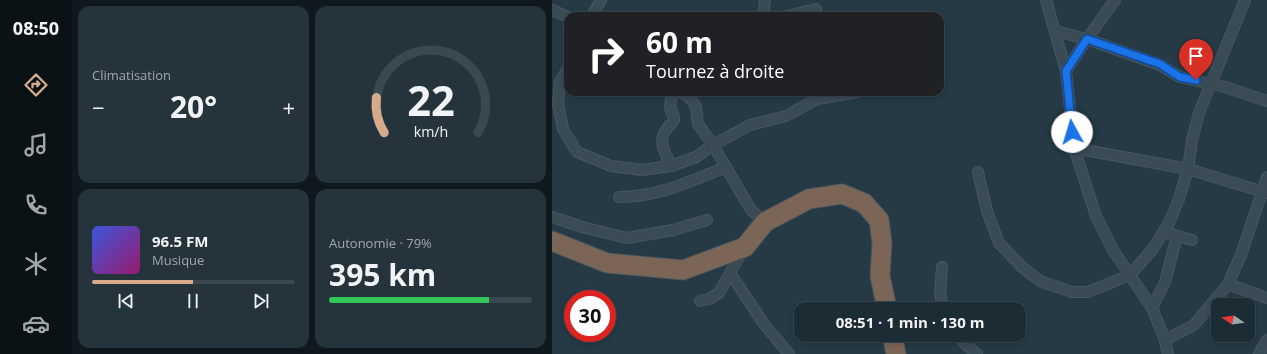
<!DOCTYPE html>
<html lang="fr">
<head>
<meta charset="utf-8">
<style>
	:root { --surface:#1c2c34; --page:#25343c; --text:#f1f3f6; --muted:#a0a7ac; --line:#3a484f; --accent:#d6ab8b }
	body { margin:0; font-family:"Open Sans",sans-serif; background:var(--page); color:var(--text); height:100vh; display:flex; flex-direction:column; font-size:15px; white-space:nowrap }
	* { box-sizing:border-box; margin:0 }
	p { font-size:13px; color:var(--muted) }
	.icon { flex:none; width:22px; height:22px; fill:none; stroke:currentColor; stroke-width:2; stroke-linecap:round; stroke-linejoin:round }
	.map { position:relative; flex:1; overflow:hidden }
	.details { display:flex; flex-direction:column; gap:6px; padding:6px; background:#0f181d; width:480px }
	.details>* { flex:none }
	.top-card { position:absolute; left:12px; top:12px; width:380px; height:84px; border-radius:12px; box-shadow:0 2px 6px #0003,0 0 0 1px var(--line); background:#202124; color:#fff; overflow:hidden }
	.needle { width:26px; rotate:283deg }
	.tools { position:absolute; left:659px; top:298px; display:grid; gap:8px }
	.tools a { display:grid; place-items:center; width:44px; height:44px; border-radius:8px; background:var(--surface); box-shadow:0 2px 6px #0003,0 0 0 1px var(--line); font-size:20px }
	.speed { position:absolute; left:12px; top:290px; display:flex; gap:8px; font-size:20px; font-weight:700; text-align:center }
	.speed>* { display:grid; place-content:center; width:52px; height:52px; border-radius:50%; background:var(--surface); box-shadow:0 2px 6px #0003,0 0 0 1px var(--line); line-height:1 }
	.speed .limit { border:6px solid #d22; background:#fff; color:#111 }
	.pin { position:absolute; display:grid; place-items:center; width:34px; height:34px; color:#fff; margin:-41px -17px; border-radius:50% 50% 50% 0; rotate:-45deg; box-shadow:0 0 4px #0007 }
	.pin .icon { rotate:45deg }
	.me { position:absolute; width:44px; margin:-22px; rotate:354deg; stroke-linejoin:round; filter:drop-shadow(0 0 3px #0008) }
	.turn { display:flex; align-items:center; gap:14px; height:84px; padding:0 16px; font-size:18px }
	.turn .icon { width:52px; height:52px; stroke-width:2.5 }
	.turn b { display:block; font-size:28px; line-height:34px }
	.big { font-size:30px; font-weight:700; line-height:1.1 }
	.details .card { flex:1; display:flex; flex-direction:column; justify-content:center; gap:6px; min-width:0; padding:0 14px; border-radius:12px; background:var(--page) }
	.details .dial { align-items:center; gap:0 }
	.dial svg { height:104px; overflow:visible; fill:none; stroke:var(--line); stroke-width:7; stroke-linecap:round; text-anchor:middle }
	.dial text { fill:var(--text); stroke:none }
	.song { display:flex; align-items:center; gap:12px }
	.cover { width:48px; height:48px; border-radius:6px; background:linear-gradient(135deg,hsl(230 70% 55%),hsl(320 70% 35%)) }
	.played { height:4px; border-radius:2px; background:linear-gradient(90deg,var(--accent) 50%,var(--line) 50%) }
	.keys { display:flex; justify-content:space-around; direction:ltr }
	.heat { display:flex; justify-content:space-between; align-items:center; font-size:22px; direction:ltr }
	.charge { height:6px; border-radius:3px; background:linear-gradient(90deg,#34c759 79%,var(--line) 0) }
	.details .tiles { flex:1; display:grid; gap:6px; grid-template-columns:repeat(2,1fr) }
	.trip { position:absolute; left:242px; top:302px; width:232px; height:40px; border-radius:12px; background:var(--surface); box-shadow:0 2px 6px #0003,0 0 0 1px var(--line); font-weight:700; line-height:40px; text-align:center }
	main { display:flex; flex:1; min-height:0 }
	.tabs { display:flex; flex-direction:column; width:72px; justify-content:space-around; align-items:center; background:#0b1215; color:var(--muted) }
	.tabs .icon { width:28px; height:28px }
	.tabs .current { color:var(--accent) }
	.tabs b { font-size:18px; color:var(--text) }
	.map>svg:first-child { display:block }
</style>
</head>
<body>
<main>
<nav class="tabs">
<b>08:50</b>
<svg class="icon current" aria-label="directions" viewBox="0 0 24 24"><path d="M12 3l9 9-9 9-9-9zM9 14v-3h6M13 9l2 2-2 2"/></svg>
<svg class="icon" aria-label="music" viewBox="0 0 24 24"><path d="M9 18V5l10-2v13"/><circle cx="6" cy="18" r="3"/><circle cx="16" cy="16" r="3"/></svg>
<svg class="icon" aria-label="phone" viewBox="0 0 24 24"><path d="M5 4h4l2 5-3 2q2 4 5 5l2-3 5 2v4C11 20 4 13 5 4z"/></svg>
<svg class="icon" aria-label="climate" viewBox="0 0 24 24"><path d="M12 3v18M4 7l16 10M4 17L20 7"/></svg>
<svg class="icon" aria-label="car" viewBox="0 0 24 24"><path d="M5 17H2v-5l4-1 3-4h7l3 4 3 1v5h-3M9 17h6M6 11h13"/><circle cx="7" cy="17" r="2"/><circle cx="17" cy="17" r="2"/></svg>
</nav>
<section class="details">
<div class="tiles">
<div class="card"><p>Climatisation</p>
<div class="heat"><a>−</a><b class="big">20°</b><a>+</a></div>
</div>
<div class="card dial"><svg viewBox="0 0 100 80">
<path d="M14 69A42 42 0 1 1 86 69"/>
<path d="M14 69A42 42 0 0 1 8 42" stroke="#d6ab8b"/>
<text x="50" y="56" font-size="32" font-weight="700">22</text>
<text x="50" y="72" font-size="11">km/h</text>
</svg></div>
<div class="card">
<div class="song"><i class="cover"></i><div><b>96.5 FM</b><p>Musique</p></div></div>
<div class="played"></div>
<div class="keys"><svg class="icon" aria-label="previous" viewBox="0 0 24 24"><path d="M18 5L8 12l10 7zM5 5v14"/></svg><svg class="icon" aria-label="pause" viewBox="0 0 24 24"><path d="M8 5v14M16 5v14"/></svg><svg class="icon" aria-label="next" viewBox="0 0 24 24"><path d="M6 5l10 7-10 7zM19 5v14"/></svg></div>
</div>
<div class="card"><p>Autonomie · 79%</p><b class="big">395 km</b><div class="charge"></div></div>
</div>
</section>
<div class="map">
<svg width="715" height="354" viewBox="0 0 715 354">
	<rect width="100%" height="100%" fill="#253a45"/>
	<g fill="none" stroke-linecap="round" stroke-linejoin="round">
		<g stroke="#475761" stroke-width="12">
			<g id="street">
				<polyline points="494,0 514,71 522,148 544,216 561,250 600,308 613,340 616,354"/>
				<polyline points="0,10 16,17"/>
				<polyline points="40,16 49,0"/>
				<polyline points="211,16 213,0"/>
				<polyline points="235,16 264,9"/>
				<polyline points="503,31 535,39 608,65 628,77 673,87 715,101"/>
				<polyline points="16,68 8,82 6,104 11,129 25,152 59,166 90,170 119,166 144,157 161,145 198,125 234,116 265,99 305,92"/>
				<polyline points="514,71 535,39 563,0"/>
				<polyline points="130,92 140,100 144,107 146,124 161,145 199,210 213,222"/>
				<polyline points="522,148 636,169 715,193"/>
				<path d="M119 166C114 154 105 142 114 130 116 126 120 124 122 120 123 116 121 115 119 111 117 104 119 96 124 92"/>
				<polyline points="426,172 435,211 447,243 470,267 488,281 520,292 536,292 578,275 600,250 617,223 627,199 636,169 640,140 647,113 693,0"/>
				<path d="M67 197C105 197 140 181 174 167"/>
				<polyline points="0,217 30,227 75,238 121,230 155,220"/>
				<polyline points="625,236 640,240"/>
				<polyline points="390,267 388,292 391,309"/>
				<polyline points="178,273 212,324 237,354"/>
				<polyline points="676,284 715,298"/>
				<polyline points="148,301 157,299 167,293 192,248"/>
				<polyline points="600,308 613,282 625,236 612,231"/>
				<polyline points="406,335 412,343 425,354"/>
				<polyline points="613,340 642,325 676,284 689,255 715,177"/>
				<polyline points="707,354 715,340"/>
			</g>
		</g>
		<g stroke="#45555f" stroke-width="21">
			<g id="highway">
				<polyline points="0,241 55,263 131,270 193,247 213,222 257,199 290,194 312,203 327,220 330,243 328,276 335,309"/>
				<polyline points="340,335 344,354"/>
			</g>
		</g>
		<use href="#street" stroke="#3a4b55" stroke-width="10"/>
		<use href="#highway" stroke="#7b6557" stroke-width="19"/>
	</g>
	<g fill="none" stroke-linecap="round" stroke-linejoin="round">
		<g stroke="#114b97" stroke-width="10">
			<polyline id="route" points="520,132 514,71 535,39 608,64 628,77 644,80"/>
		</g>
		<use href="#route" stroke="#1a73e8" stroke-width="7"/>
	</g>
</svg>
<div class="tools">
<a><svg class="needle" viewBox="-14 -14 28 28"><path d="M0-13l5 13h-10z" fill="#e53935"/><path d="M0 13l5-13h-10z" fill="#a0a7ac"/></svg></a>
</div>
<div class="speed"><div class="limit">30</div></div>
<div class="pin" style="left:644px;top:80px;background:#d93025"><svg class="icon" aria-label="arrive" viewBox="0 0 24 24"><path d="M6 21V4h12l-3 4 3 4H6"/></svg></div>
<svg class="me" style="left:520px;top:132px" viewBox="-20 -20 40 40"><circle r="19" fill="#fff"/><path d="M0-13L10 11 0 6-10 11z" fill="#1a73e8"/></svg>
<div class="trip">08:51 · 1 min · 130 m</div>
<div class="top-card">
<div class="turn"><svg class="icon" aria-label="right" viewBox="0 0 24 24"><path d="M7 20v-9h11M14 6l5 5-5 5"/></svg><div><b>60 m</b>Tournez à droite</div></div>
</div>
</div>
</main>
</body>
</html>
